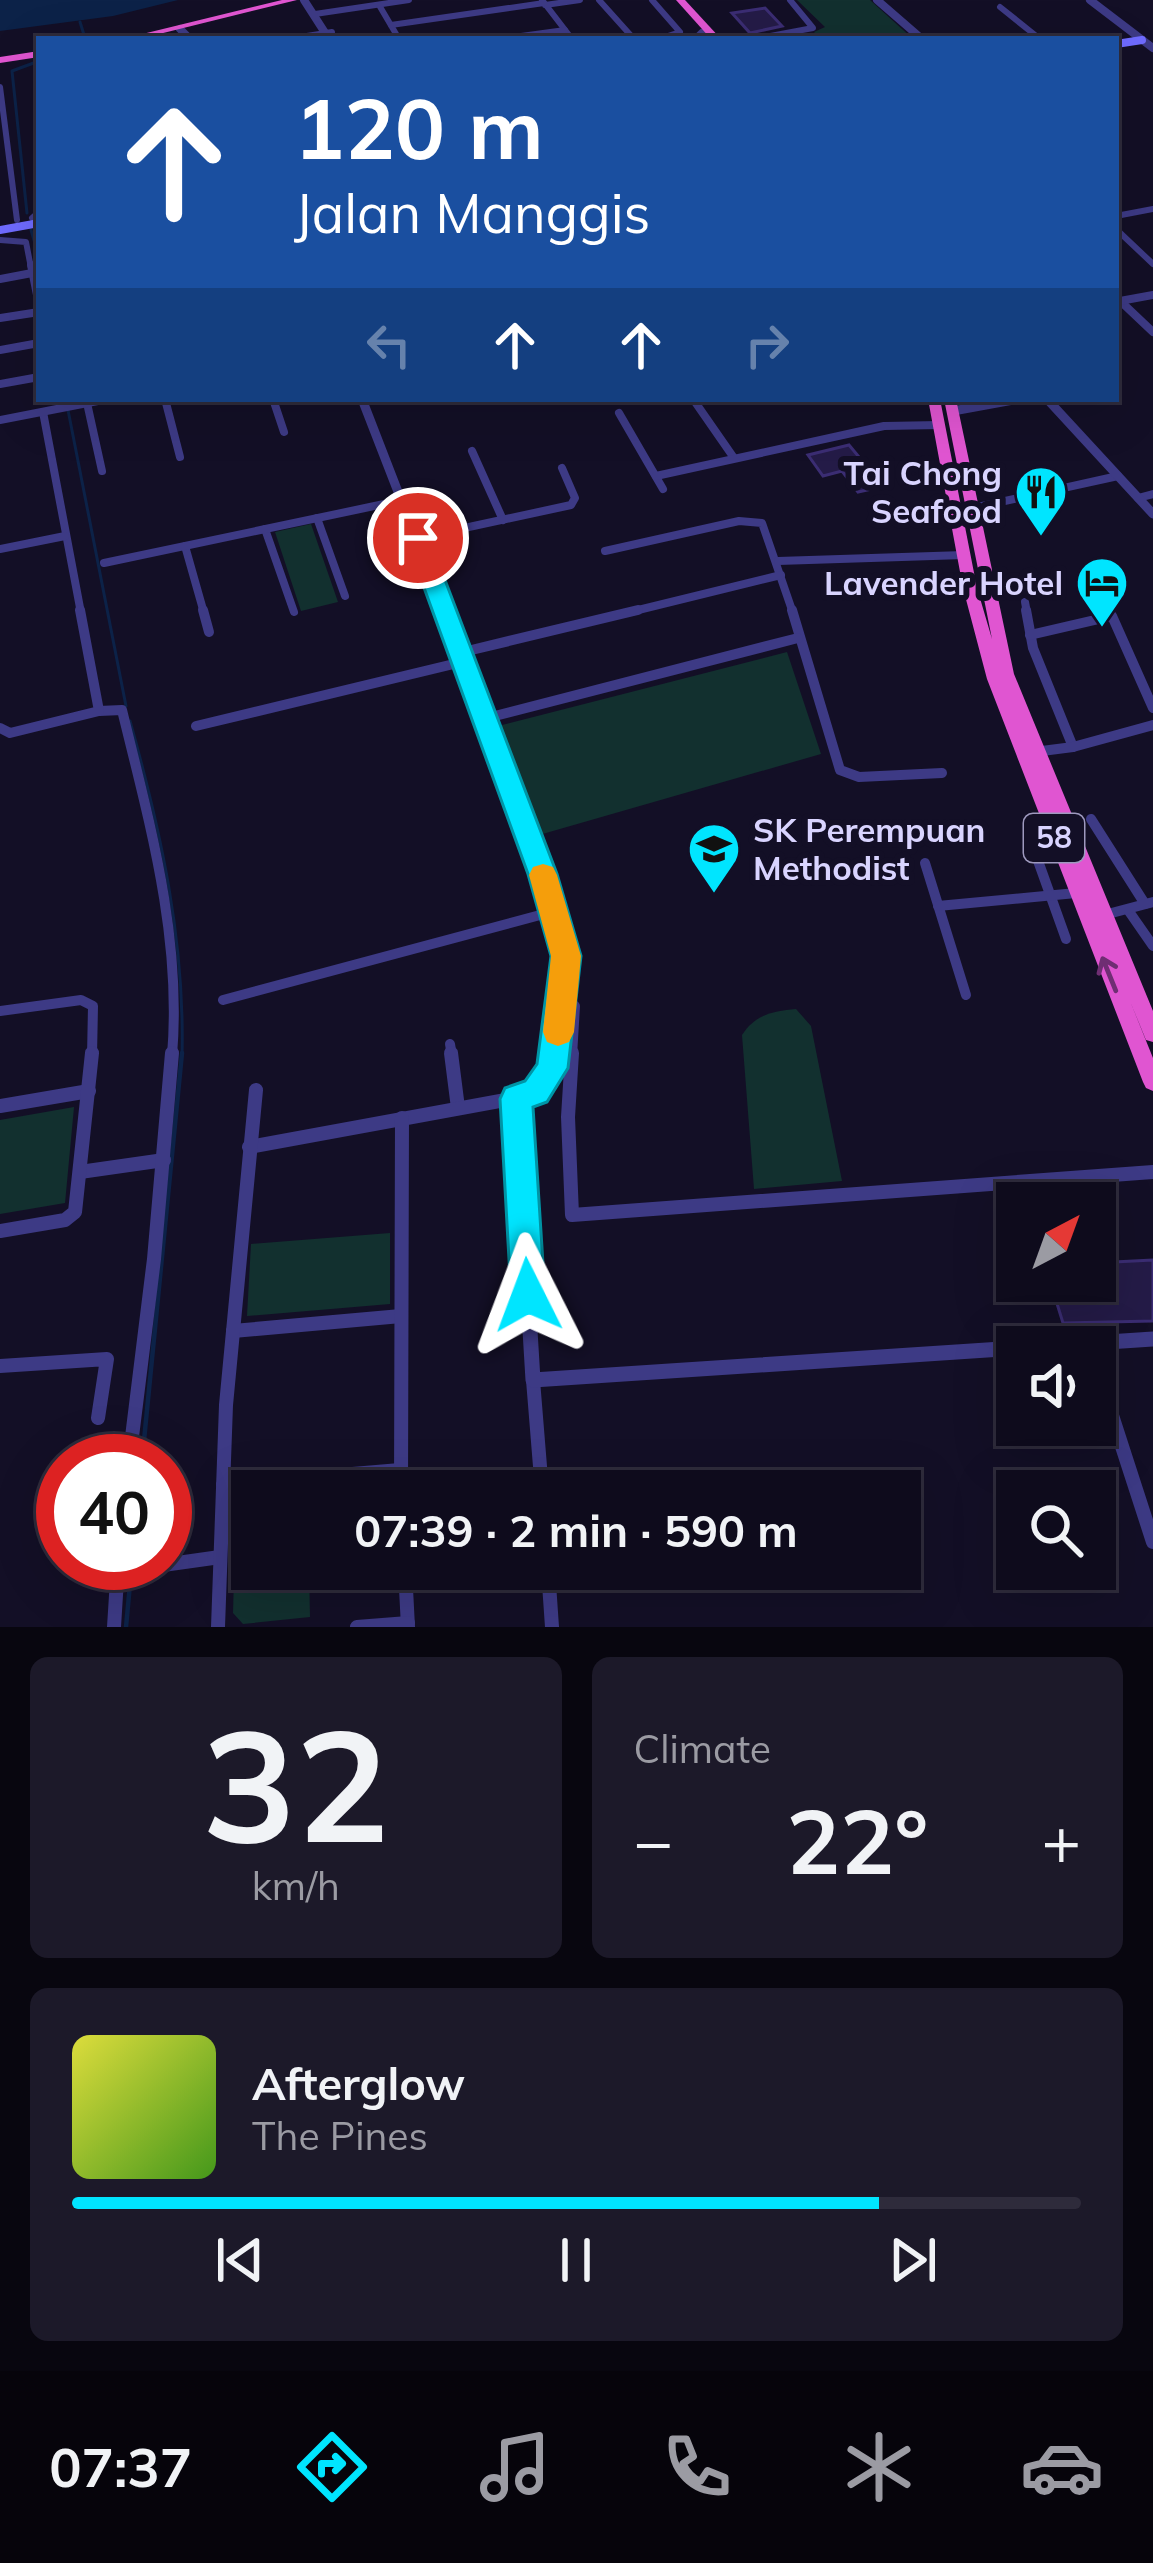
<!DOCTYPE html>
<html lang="en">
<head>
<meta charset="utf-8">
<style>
	:root { --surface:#0e0b1c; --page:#1c1929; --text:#f1f3f6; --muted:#9b9ba3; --line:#2e2b3b; --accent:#00e5ff }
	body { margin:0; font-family:Mulish,sans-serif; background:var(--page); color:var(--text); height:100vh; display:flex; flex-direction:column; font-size:45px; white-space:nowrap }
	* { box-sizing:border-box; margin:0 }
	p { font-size:39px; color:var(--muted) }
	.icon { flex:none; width:66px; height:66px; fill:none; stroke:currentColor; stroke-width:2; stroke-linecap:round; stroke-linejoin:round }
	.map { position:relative; height:1627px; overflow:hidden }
	.panel { display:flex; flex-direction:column; gap:30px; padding:30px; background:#08060f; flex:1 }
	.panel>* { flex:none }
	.guide { position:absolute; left:36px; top:36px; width:1083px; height:366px; border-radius:0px; box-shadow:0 12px 48px #0002,0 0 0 3px var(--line); background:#1a4fa0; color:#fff; overflow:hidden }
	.needle { width:78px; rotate:41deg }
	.fabs { position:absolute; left:996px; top:1182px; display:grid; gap:24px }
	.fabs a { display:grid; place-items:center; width:120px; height:120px; border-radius:0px; background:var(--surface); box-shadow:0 12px 48px #0002,0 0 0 3px var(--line); font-size:60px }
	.speed { position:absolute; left:36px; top:1434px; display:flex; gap:24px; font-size:60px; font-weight:700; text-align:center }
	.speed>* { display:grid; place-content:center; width:156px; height:156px; border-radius:50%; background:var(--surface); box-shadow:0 12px 48px #0002,0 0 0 3px var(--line); line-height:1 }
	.speed .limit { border:18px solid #d22; background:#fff; color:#111 }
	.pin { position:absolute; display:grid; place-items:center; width:102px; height:102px; color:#fff; margin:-51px; border:6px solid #fff; border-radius:50%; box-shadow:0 3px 12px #0007 }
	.me { position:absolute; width:132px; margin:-66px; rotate:357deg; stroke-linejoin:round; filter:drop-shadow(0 0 9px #0008) }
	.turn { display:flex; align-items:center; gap:42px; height:252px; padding:0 60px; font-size:54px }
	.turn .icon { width:156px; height:156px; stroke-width:2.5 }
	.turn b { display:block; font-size:84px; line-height:102px }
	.lanes { display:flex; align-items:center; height:114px; padding:0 60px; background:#0003; justify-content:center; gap:60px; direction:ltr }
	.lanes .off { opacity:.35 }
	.big { font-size:90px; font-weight:700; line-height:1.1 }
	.panel .widget { flex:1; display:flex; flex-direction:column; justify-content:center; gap:18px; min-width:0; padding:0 42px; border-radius:18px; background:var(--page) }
	.panel .dial { align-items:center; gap:0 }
	.dial b { font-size:156px; line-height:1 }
	.song { display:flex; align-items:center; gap:36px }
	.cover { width:144px; height:144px; border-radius:18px; background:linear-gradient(135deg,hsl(60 70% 55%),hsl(100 70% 35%)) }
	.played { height:12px; border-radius:6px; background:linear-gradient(90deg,var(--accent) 80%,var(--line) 80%) }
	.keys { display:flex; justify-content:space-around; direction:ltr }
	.heat { display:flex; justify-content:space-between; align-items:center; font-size:66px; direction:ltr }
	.panel .tiles { flex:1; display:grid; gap:30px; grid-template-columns:1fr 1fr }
	.widget:last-child { grid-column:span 2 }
	.trip { position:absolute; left:231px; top:1470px; width:690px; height:120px; border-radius:0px; background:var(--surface); box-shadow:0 12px 48px #0002,0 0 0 3px var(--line); font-weight:700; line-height:120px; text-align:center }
	.dock { display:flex; height:192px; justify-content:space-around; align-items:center; background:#06040b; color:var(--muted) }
	.dock .icon { width:84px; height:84px }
	.dock .selected { color:var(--accent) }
	.dock b { font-size:54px; color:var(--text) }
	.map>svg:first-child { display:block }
</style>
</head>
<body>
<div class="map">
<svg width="1153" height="1627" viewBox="0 0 1153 1627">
	<rect width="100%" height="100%" fill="#130f26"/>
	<g fill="#12302f">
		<polygon points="797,0 870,0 913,39 820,39 814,32 825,27"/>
		<polygon points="311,524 338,602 301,611 275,532"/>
		<polygon points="787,652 821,754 539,835 498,726"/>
		<path d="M796 1009 811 1026 842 1181 754 1189 742 1035C755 1015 772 1011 796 1009Z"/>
		<polygon points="74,1107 65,1203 0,1214 0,1120"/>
		<polygon points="390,1233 390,1304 247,1316 251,1244"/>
		<polygon points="245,1496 252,1496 252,1569 309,1569 310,1617 243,1624 233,1613 236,1504"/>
	</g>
	<polygon fill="#0c2248" points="0,0 178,0 113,16 0,31"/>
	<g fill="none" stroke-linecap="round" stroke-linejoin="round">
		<g stroke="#0c2248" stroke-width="3">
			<polyline points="80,22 85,38"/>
			<polyline points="27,213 12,71 39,61"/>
			<polyline points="31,230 39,257"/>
			<polyline points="68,410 126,706"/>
			<path d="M130 721C161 832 185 941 182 1056"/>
		</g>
		<g stroke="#0c2248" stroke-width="4.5">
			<polyline points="142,1461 182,1053"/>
			<polyline points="126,1627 132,1563"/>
		</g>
	</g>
	<g fill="#241b47" stroke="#3b2d73" stroke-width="3">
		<polygon points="765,8 782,26 750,33 732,13"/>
		<polygon points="849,445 864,463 858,465 876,488 858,492 842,471 823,476 808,455"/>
		<polygon points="1153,1260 1153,1321 1063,1323 1050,1281 1095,1281 1095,1263"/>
	</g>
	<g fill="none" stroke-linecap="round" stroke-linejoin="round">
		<g stroke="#3d3a85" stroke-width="6">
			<polyline points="542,0 572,39"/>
			<polyline points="599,0 634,39"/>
			<polyline points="652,0 680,32 659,39"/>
			<polyline points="379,5 399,39"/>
			<polyline points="545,5 580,0"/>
			<polyline points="1000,7 1040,39"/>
			<polyline points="315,14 409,0"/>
			<polyline points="391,25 544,3"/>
			<polyline points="288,39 332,32"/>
			<polyline points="500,39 565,30"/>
			<polyline points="754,39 813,28 790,0"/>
			<polyline points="0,87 17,220"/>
			<polyline points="1116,216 1153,209"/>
			<polyline points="32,218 39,212"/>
			<polyline points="1116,229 1153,264"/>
			<polyline points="0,240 26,242 31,268"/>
		</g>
		<g stroke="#3d3a85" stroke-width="8">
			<polyline points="31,265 39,305"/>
			<polyline points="0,279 32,273"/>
			<polyline points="1116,297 1153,332"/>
			<polyline points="1120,301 1153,295"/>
			<polyline points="0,318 39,312"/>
			<polyline points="0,350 39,343"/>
			<polyline points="0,384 39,377"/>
			<polyline points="165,399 180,457"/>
			<polyline points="273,399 284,432"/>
			<polyline points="693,399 734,458"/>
			<polyline points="87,403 102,471"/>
			<polyline points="43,412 81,613"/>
			<polyline points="619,413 663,489"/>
			<polyline points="0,420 108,399"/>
			<polyline points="472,451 503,520"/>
			<polyline points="656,476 884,426 939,425"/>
			<polyline points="1138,498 1153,494"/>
			<polyline points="973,508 1118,476"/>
			<polyline points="317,518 345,596"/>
			<polyline points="265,529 294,612"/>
			<polyline points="418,538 571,505 575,498 562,468"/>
			<polyline points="185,546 204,613"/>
			<polyline points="0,549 65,536"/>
			<polyline points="605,551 739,521 762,523 793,613"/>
			<polyline points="778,561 964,555"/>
			<polyline points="104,563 403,500"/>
			<polyline points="1025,602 1027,613"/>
			<polyline points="626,613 781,575"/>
		</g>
		<g stroke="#3d3a85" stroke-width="10">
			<polyline points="203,610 209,632"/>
			<polyline points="792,610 840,770 859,777 942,773"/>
			<polyline points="1026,610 1033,648 1073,747"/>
			<polyline points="1030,635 1112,616 1153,708"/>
			<polyline points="459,653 638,610"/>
			<path d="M99 711 122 710C150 825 182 937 172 1056"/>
			<polyline points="483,719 798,638"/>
			<polyline points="196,726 462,662"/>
			<polyline points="0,728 10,733 99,711 80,610"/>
			<polyline points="1034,752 1073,747 1153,725"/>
			<polyline points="1091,819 1145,904"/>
			<polyline points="1037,858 1066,939"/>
			<polyline points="925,863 966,995"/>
			<polyline points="938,906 1076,893"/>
			<polyline points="1128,910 1153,946"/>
			<polyline points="1104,915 1153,902"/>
			<polyline points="564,996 575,1006 572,1056"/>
			<polyline points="223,1000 555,911"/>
			<polyline points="0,1011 81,1000 93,1006 92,1056"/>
			<polyline points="450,1044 452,1056"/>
		</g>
		<g stroke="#3d3a85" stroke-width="14">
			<polyline points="451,1053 458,1108"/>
			<polyline points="572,1053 568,1117 572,1215 1153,1172"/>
			<polyline points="0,1106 89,1091"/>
			<polyline points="249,1147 516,1098"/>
			<polyline points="80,1172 164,1160"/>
			<polyline points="0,1231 65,1220 75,1212 92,1053"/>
			<polyline points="233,1331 401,1316"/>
			<polyline points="1095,1363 1153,1542"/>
			<polyline points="0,1366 107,1359 98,1418"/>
			<polyline points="533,1380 542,1491"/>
			<polyline points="129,1461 154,1259 172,1053"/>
			<polyline points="223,1485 400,1470"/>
			<polyline points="401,1491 402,1118"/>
			<polyline points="149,1567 220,1557"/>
			<polyline points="405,1569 408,1627"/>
			<polyline points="548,1569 552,1627"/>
			<polyline points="114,1627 118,1563"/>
			<polyline points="218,1627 226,1405 256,1090"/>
			<polyline points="357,1627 408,1623"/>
		</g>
		<g stroke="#3d3a85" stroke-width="8">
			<polyline points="304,0 329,39"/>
			<polyline points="877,0 922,39"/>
			<polyline points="1090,0 1153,48"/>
			<polyline points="180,29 190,39"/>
			<polyline points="696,39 702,33"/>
		</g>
		<g stroke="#3d3a85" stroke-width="9">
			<polyline points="362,399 445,613"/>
			<polyline points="1047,399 1153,514"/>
			<polyline points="953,411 1019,399"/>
		</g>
		<polyline stroke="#3d3a85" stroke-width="12" points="444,610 563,938 567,971 554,1056"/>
		<g stroke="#3d3a85" stroke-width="15">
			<path d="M554 1053C551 1078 538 1090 516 1098L533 1380 1017 1348"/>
			<polyline points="1033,1347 1153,1339"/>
		</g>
		<g stroke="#6f6bff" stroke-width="8">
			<polyline points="1116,44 1142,40"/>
			<polyline points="0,230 39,223"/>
		</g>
		<g fill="#e055d1" fill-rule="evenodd">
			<polygon points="282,0 297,0 139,39 122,39"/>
			<polygon points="676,0 685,0 721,39 711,39"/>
			<polygon points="39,51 39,57 0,63 0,57"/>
			<polygon points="928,399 940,399 977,588 992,639 944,399 956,399 1014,674 1153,1011 1153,1042 1146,1040 1130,1001 1153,1058 1153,1091 1146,1088 1143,1082 987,679 963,588"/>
		</g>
	</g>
	<defs><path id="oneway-shaft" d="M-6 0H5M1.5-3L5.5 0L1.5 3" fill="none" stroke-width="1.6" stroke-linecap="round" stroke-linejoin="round" transform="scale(3)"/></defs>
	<use stroke="#6f2e73" href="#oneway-shaft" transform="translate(1109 974) rotate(-112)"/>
	<polygon fill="#00e5ff" stroke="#0095a6" stroke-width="3" points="418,530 429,538 557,874 581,956 568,1068 547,1102 533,1107 545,1295 540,1308 528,1313 516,1308 511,1295 500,1099 505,1088 525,1081 537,1064 551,956 528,874 406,538"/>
	<polygon fill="#f59e0b" points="543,864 553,867 557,875 581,956 574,1032 569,1042 558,1046 547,1042 543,1032 551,956 529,875 533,867"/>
	<defs>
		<g id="restaurant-pin" transform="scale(2.7)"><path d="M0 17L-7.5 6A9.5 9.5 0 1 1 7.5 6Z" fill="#00e5ff" stroke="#130f26"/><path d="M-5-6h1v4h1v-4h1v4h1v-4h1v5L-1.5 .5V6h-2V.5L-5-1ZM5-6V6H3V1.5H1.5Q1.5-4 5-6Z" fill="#111"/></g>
		<g id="hotel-pin" transform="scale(2.7)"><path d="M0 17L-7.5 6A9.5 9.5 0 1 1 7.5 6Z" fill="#00e5ff" stroke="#130f26"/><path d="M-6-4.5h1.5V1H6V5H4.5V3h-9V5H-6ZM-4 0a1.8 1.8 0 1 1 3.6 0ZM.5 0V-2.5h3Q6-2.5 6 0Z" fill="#111"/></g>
		<g id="school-pin" transform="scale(2.7)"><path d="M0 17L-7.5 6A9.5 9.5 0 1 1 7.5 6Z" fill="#00e5ff" stroke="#130f26"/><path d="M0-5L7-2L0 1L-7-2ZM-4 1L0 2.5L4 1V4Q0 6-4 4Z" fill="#111"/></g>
	</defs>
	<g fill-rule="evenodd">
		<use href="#restaurant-pin" x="1041" y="492"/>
		<use href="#hotel-pin" x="1102" y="583"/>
		<use href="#school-pin" x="714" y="849"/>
	</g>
	<g text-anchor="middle" stroke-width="12" stroke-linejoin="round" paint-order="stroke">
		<rect fill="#130f26" stroke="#9e99be" stroke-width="3" x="1024" y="814" width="60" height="48" rx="9"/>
		<g font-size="30" font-weight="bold" fill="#d9d4ff">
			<text x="1054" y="848">58</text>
		</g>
		<g font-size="33" font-weight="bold" fill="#d9d4ff" stroke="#130f26" text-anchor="end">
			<text x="1002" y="485">Tai Chong<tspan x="1002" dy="38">Seafood</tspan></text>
			<text x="1063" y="595">Lavender Hotel</text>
			<text x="753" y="842" text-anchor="start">SK Perempuan<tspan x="753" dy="38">Methodist</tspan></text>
		</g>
	</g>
</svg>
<div class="fabs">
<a><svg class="needle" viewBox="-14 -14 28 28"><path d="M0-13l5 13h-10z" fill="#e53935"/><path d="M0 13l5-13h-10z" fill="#9b9ba3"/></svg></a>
<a><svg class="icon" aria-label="sound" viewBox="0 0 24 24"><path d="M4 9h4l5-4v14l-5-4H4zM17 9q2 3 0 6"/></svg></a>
<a><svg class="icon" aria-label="search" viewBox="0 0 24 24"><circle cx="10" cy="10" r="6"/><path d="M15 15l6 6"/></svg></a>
</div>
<div class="speed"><div class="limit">40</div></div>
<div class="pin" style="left:418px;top:538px;background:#d93025"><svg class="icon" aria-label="arrive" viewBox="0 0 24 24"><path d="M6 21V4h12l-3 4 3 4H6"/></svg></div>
<svg class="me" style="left:528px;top:1295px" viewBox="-20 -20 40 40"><path d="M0-17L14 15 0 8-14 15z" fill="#00e5ff" stroke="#fff" stroke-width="4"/></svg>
<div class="trip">07:39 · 2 min · 590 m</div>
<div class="guide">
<div class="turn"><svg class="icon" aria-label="ahead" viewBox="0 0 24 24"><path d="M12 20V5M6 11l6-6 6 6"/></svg><div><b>120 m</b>Jalan Manggis</div></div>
<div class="lanes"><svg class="icon off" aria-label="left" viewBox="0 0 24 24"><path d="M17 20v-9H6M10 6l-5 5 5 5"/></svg><svg class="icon" aria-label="ahead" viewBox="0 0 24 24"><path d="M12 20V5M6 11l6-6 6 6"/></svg><svg class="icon" aria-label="ahead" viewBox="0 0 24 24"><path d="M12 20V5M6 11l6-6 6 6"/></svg><svg class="icon off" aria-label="right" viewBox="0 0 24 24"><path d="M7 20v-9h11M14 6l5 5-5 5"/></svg></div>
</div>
</div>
<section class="panel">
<div class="tiles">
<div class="widget dial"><b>32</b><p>km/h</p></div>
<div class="widget"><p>Climate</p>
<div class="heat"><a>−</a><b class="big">22°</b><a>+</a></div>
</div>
<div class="widget">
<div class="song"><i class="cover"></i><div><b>Afterglow</b><p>The Pines</p></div></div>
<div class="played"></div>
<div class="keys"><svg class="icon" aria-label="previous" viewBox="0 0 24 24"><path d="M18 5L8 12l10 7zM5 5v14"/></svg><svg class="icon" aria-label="pause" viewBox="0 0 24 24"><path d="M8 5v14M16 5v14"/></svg><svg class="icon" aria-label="next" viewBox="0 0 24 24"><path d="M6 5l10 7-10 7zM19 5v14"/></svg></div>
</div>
</div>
</section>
<nav class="dock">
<b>07:37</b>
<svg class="icon selected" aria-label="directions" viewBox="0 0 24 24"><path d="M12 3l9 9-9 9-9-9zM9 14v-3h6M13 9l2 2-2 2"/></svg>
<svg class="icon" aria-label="music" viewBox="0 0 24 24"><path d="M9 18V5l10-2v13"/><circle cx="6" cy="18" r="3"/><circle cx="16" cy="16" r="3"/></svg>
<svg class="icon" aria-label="phone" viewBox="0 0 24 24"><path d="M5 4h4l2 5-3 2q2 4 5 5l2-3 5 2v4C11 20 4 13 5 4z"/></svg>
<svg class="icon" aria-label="climate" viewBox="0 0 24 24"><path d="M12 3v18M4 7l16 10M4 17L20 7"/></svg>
<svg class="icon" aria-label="car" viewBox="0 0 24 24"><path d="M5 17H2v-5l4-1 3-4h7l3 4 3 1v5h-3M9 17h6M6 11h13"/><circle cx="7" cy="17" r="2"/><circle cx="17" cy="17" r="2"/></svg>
</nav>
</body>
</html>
